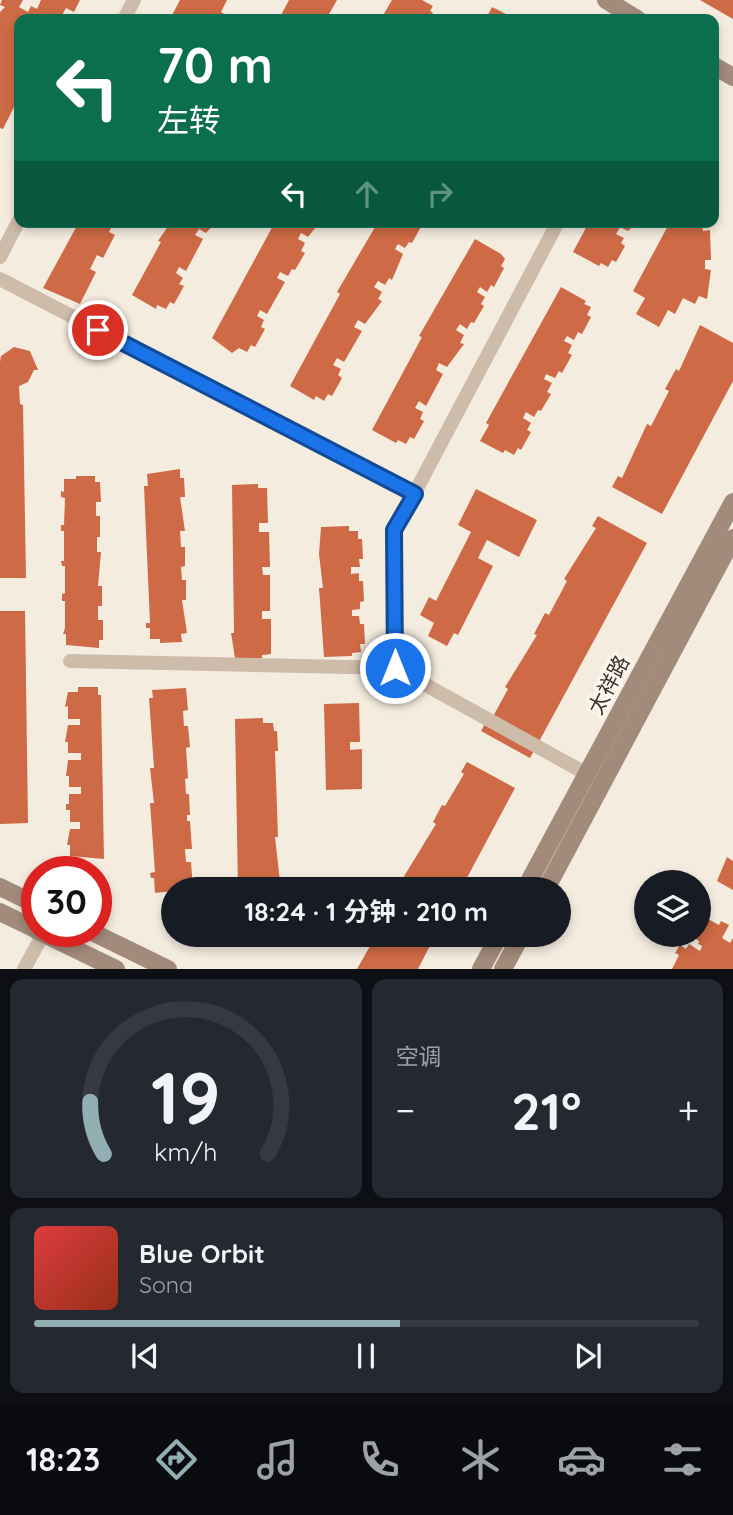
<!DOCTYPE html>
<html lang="zh">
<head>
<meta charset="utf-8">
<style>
	:root { --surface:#171b24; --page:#242831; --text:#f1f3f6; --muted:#9ea1a6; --line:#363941; --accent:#91aeb3 }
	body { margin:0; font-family:Quicksand,"Noto Sans SC",sans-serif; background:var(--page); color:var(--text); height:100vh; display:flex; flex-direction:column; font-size:26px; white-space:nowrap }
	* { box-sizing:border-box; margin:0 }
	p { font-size:23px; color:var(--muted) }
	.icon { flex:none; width:38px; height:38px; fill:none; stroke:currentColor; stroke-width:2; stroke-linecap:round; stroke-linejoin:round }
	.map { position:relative; height:969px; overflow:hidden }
	.panel { display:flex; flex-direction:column; gap:10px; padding:10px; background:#0d0f14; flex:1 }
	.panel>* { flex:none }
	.hud { position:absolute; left:14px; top:14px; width:705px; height:214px; border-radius:14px; box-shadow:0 4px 10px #0003; background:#0b6e4f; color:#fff; overflow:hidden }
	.controls { position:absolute; left:634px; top:870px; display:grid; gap:14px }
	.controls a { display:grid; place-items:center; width:77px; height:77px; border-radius:50%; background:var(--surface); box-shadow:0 4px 10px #0003; font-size:35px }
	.speed { position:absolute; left:21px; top:856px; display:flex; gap:14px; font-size:35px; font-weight:700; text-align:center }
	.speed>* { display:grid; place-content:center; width:91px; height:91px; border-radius:50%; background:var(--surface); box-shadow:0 4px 10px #0003; line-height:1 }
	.speed .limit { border:10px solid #d22; background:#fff; color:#111 }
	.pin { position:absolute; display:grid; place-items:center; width:60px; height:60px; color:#fff; margin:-30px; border:4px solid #fff; border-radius:50%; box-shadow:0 2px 7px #0007 }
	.me { position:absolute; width:77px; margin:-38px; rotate:0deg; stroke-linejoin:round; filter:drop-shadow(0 0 5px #0008) }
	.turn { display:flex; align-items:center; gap:24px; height:147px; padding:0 28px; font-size:32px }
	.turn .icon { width:91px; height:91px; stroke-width:2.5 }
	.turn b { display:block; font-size:49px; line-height:60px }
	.lanes { display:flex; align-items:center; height:66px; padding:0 28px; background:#0003; justify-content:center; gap:35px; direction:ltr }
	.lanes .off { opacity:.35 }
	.big { font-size:52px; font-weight:700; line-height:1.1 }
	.panel .tile { flex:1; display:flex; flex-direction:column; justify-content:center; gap:10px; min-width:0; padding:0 24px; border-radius:14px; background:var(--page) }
	.panel .dial { align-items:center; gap:0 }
	.dial svg { height:182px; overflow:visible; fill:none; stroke:var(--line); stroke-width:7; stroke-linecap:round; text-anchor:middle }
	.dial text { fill:var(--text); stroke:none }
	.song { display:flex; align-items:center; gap:21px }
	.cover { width:84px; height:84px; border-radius:10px; background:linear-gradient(135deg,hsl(0 70% 55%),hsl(10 70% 35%)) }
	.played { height:7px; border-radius:4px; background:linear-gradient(90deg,var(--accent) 55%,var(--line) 55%) }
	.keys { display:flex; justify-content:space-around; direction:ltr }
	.heat { display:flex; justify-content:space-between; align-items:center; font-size:38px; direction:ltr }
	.panel .tiles { flex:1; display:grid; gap:10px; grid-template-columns:1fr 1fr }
	.tile:last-child { grid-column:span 2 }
	.trip { position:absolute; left:161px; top:877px; width:410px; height:70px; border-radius:35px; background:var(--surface); box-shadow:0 4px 10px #0003; font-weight:700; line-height:70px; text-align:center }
	.tab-bar { display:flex; height:112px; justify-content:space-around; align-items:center; background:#090b0e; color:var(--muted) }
	.tab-bar .icon { width:49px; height:49px }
	.tab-bar .selected { color:var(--accent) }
	.tab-bar b { font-size:32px; color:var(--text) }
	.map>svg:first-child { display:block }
</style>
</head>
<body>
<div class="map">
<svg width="733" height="969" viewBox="0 0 733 969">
	<rect width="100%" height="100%" fill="#f5ece0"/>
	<g fill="#ce6a45">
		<polygon points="2,0 23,0 19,7 28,12 31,6 37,9 41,0 80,0 74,12 66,8 60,19 19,19 19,97 3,129 0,128 0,12 5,7 0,5"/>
		<polygon points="180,0 227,0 221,12 228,16 227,19 170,19"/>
		<polygon points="289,0 337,0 328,16 324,14 321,19 279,19"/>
		<polygon points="392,0 422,0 433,6 430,11 433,13 430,19 381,19"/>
		<polygon points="700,0 733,0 733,19"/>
		<polygon points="492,7 516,19 486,19"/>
		<polygon points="79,222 114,222 109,232 115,235 103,258 97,255 90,269 96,272 80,304 43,288"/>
		<polygon points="171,222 216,222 206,233 199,229 195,235 203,239 186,271 179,267 176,273 183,278 179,284 184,286 174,304 170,302 166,309 157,305 156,309 132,295 161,242 158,241"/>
		<polygon points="275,222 320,222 308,237 301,233 298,239 305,243 301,251 305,253 295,270 292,269 288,276 280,272 277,278 285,282 267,314 260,310 257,316 264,320 261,327 265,329 255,347 251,345 247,352 239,348 232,353 212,338"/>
		<polygon points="378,222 422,225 412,243 409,242 405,248 398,244 395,249 403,254 392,280 389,278 385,285 378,281 374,287 382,292 378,299 382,301 365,324 358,320 354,327 362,331 344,362 337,358 333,365 341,369 338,375 342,378 332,396 328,394 324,401 316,396 314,400 290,386 340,294 337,292"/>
		<polygon points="589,222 638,222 628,231 620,227 616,234 624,238 621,243 625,246 616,262 612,260 608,267 601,263 599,266 573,252"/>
		<polygon points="670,222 701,222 703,231 710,230 711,260 705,260 705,269 711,270 707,299 699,296 695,304 683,298 675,314 668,310 659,327 636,314 645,298 633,291"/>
		<polygon points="475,239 501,254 505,259 501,266 504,268 494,287 491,285 487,292 480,287 477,292 485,297 481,304 484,306 474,323 471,322 467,329 460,324 456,330 464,335 460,343 464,344 447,367 439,363 436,370 443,374 426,406 419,401 415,408 423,412 420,419 424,421 414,439 410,437 406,444 398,440 396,443 372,430 422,337 419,336"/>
		<polygon points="561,287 586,301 584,304 591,307 587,315 591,317 582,334 578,332 574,340 567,336 564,341 572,345 568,353 572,355 562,373 559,371 555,378 546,374 544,379 552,383 547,392 551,394 541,411 538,410 534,417 526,412 523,418 531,423 527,430 531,432 521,450 518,448 514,455 505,450 503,453 480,441 489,425 486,423"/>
		<polygon points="700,325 733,343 733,381 662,514 612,487 618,476 622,478 647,424 651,426 669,391 665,389 676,369 679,371"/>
		<polygon points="14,347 30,351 38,370 34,370 28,382 19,386 20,404 23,405 26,578 0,578 0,362 1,356"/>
		<polygon points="180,469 180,478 184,478 185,497 180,497 185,531 180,531 181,547 185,547 185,566 181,567 182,580 186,580 186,600 182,600 187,633 181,634 182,642 160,643 160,639 150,639 150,628 146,628 146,623 150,623 144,486 148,486 147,474"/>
		<polygon points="76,476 95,476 95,482 100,482 101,502 96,502 96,516 100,516 100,537 97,537 97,552 101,552 98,586 102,586 102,606 98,606 98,620 103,620 103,640 99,640 99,648 66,645 66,634 63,634 65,628 65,601 62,601 62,594 65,593 65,566 62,566 61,561 64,561 64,531 61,531 61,525 64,525 65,498 61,497 61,491 64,492 64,479 76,479"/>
		<polygon points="258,484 258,488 267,488 268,523 259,523 259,532 269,532 270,567 262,567 263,575 270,575 270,611 262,611 262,619 271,619 271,654 262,655 262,658 235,658 231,633 234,633 232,485"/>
		<polygon points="476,489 537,520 519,557 487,540 478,558 493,566 458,635 454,633 447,646 428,636 434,623 420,615 429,597 436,601 471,532 458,525"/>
		<polygon points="598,516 647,543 530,758 481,731 487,720 490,722 508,689 505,687 537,635 534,634 545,613 549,615 567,581 564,579 596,528 592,526"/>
		<polygon points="349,526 349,531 358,531 358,539 362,539 363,559 359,559 360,567 351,567 351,574 359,573 359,581 363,581 364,601 360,602 360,609 352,610 352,616 359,616 360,624 364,624 365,644 360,644 361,652 352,653 352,656 324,657 319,588 323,588 319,554 321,527"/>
		<polygon points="0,611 25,611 28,823 0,824"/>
		<polygon points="78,687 98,687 98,695 101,695 104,859 70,856 70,845 67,845 70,829 80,829 80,822 70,822 70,810 66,810 66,804 69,804 69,794 81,794 81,787 69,787 69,776 66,776 68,760 81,760 81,753 68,753 68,742 65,742 68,725 80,725 80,719 68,719 68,706 65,707 68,692 78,692"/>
		<polygon points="186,688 188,710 183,711 184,726 188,726 190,747 186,748 188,778 185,779 186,794 189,794 190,815 187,815 187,821 190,821 192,849 185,849 186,862 191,862 193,889 155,893 154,878 151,878 150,873 155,872 150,803 154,803 150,768 154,768 149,698 153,698 152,690"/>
		<polygon points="359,703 360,742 350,742 350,750 362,749 362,789 326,790 324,704"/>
		<polygon points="263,718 263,723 273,723 274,731 277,731 278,751 275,751 278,837 275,837 280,881 277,881 277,889 238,889 235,719"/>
		<polygon points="467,762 515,788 461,889 402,889 407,880 403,878 436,824 433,822 442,805 445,806 464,774 461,772"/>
		<polygon points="727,857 733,861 733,890 717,881"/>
		<polygon points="701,915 719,925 721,921 729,925 722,938 730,943 733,938 733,969 672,969 679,955 675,953 680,945 686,949 689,944 700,951 702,946 698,944 699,941 688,934 698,934"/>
		<polygon points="377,934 436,934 418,969 357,969"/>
	</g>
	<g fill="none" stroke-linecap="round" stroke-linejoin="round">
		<g stroke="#cebcaa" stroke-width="14">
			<polyline points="124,19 134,0"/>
			<polyline points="0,257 19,220"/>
			<polyline points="0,279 415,494"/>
			<polyline points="70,661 395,668 587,774"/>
			<polyline points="395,668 395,530 558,222"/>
			<polyline points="24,969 45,931"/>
		</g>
		<g stroke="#a38b7b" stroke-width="18">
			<polyline points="606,0 637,19"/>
			<polyline points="714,66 733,77"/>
			<polyline points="0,887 37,905"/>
			<polyline points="525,889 733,502"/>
			<polyline points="546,889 733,538"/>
			<polyline points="0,912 37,930"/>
			<polyline points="38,931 116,969"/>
			<polyline points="90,931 168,969"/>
			<polyline points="481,969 500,934"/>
			<polyline points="503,969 522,934"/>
		</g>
	</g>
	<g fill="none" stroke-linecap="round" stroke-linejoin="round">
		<g stroke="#114b97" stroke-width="18">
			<polyline id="route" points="98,330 415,494 394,530 395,668"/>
		</g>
		<use href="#route" stroke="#1a73e8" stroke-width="12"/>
	</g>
	<g text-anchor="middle" stroke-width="7" stroke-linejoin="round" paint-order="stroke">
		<g font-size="21" fill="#3c302a" stroke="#fcf5ed">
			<text transform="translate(609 685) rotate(-62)" y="7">太祥路</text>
		</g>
	</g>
</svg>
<div class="controls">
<a><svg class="icon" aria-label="layers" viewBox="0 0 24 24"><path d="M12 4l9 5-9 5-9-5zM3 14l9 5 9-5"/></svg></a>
</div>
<div class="speed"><div class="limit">30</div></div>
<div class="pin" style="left:98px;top:330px;background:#d93025"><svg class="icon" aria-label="arrive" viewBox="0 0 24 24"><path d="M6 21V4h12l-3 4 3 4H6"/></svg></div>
<svg class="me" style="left:395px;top:668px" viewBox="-20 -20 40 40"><circle r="17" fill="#1a73e8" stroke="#fff" stroke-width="3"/><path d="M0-11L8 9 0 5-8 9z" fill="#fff"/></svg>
<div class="trip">18:24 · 1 分钟 · 210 m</div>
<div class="hud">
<div class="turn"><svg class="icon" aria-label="left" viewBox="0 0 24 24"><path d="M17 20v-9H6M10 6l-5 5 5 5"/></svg><div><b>70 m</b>左转</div></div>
<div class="lanes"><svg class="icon" aria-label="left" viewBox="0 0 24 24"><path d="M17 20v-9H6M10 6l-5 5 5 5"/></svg><svg class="icon off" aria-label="ahead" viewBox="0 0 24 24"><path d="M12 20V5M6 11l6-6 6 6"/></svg><svg class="icon off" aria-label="right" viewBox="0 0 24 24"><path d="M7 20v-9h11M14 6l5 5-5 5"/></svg></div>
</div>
</div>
<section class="panel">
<div class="tiles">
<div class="tile dial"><svg viewBox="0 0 100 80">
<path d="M14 69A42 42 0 1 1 86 69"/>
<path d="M14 69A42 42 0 0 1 8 46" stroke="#91aeb3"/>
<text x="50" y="56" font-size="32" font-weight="700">19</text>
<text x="50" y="72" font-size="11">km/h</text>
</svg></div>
<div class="tile"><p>空调</p>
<div class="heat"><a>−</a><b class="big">21°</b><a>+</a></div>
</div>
<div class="tile">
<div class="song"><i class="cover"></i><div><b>Blue Orbit</b><p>Sona</p></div></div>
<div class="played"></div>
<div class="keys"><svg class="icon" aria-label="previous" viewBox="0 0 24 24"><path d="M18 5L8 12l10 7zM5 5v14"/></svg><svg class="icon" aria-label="pause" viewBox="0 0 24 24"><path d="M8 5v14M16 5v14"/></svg><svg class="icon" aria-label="next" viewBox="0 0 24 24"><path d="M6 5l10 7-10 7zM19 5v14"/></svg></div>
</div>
</div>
</section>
<nav class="tab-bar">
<b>18:23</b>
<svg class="icon selected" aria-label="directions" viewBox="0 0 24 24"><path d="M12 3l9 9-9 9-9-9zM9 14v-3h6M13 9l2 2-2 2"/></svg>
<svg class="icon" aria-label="music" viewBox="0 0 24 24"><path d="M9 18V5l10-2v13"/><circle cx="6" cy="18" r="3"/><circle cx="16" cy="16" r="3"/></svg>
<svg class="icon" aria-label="phone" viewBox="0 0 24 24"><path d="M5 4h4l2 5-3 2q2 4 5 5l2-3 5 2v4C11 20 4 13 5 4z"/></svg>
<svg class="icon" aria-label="climate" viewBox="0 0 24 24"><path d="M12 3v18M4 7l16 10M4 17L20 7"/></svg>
<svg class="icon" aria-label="car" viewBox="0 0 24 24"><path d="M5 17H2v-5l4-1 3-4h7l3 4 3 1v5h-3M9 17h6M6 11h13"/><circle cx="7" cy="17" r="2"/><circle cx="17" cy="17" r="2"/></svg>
<svg class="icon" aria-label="filters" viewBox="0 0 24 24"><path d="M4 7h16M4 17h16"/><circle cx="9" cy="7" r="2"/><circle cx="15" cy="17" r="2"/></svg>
</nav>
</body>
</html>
